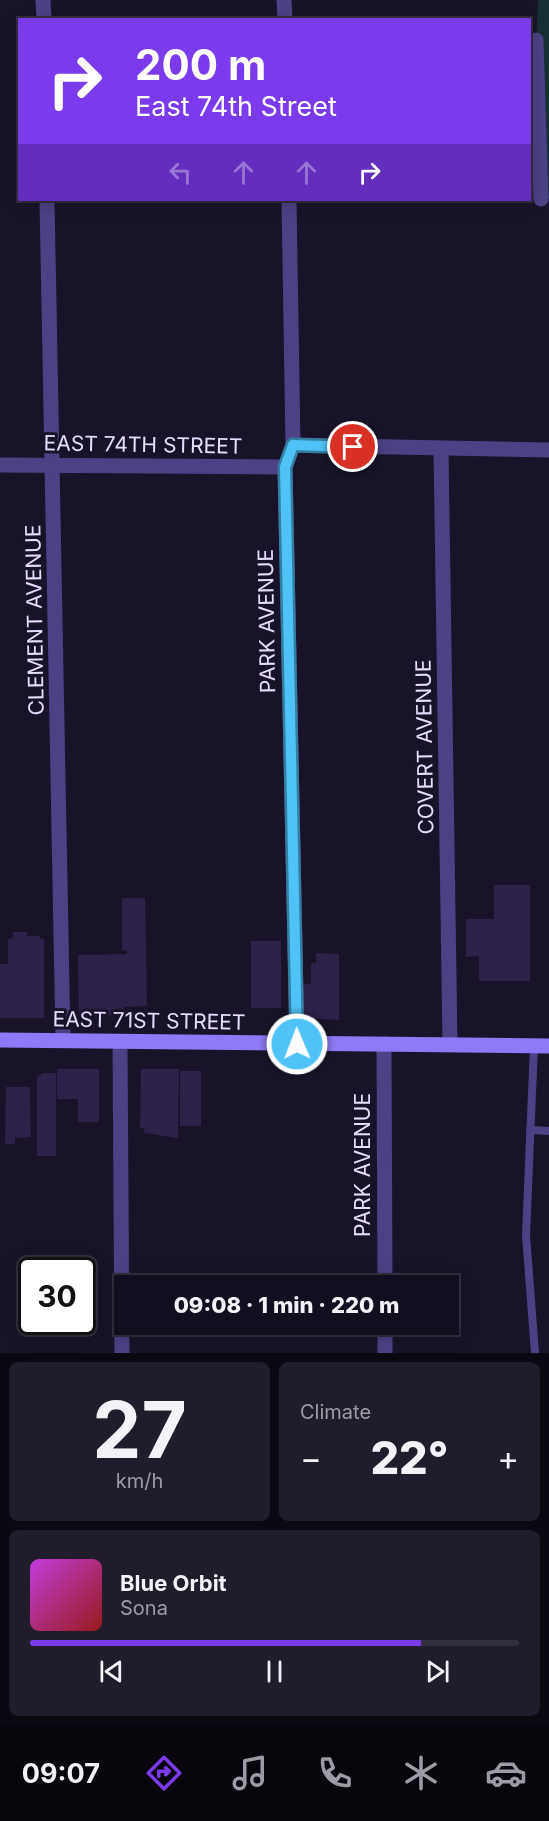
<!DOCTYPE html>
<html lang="en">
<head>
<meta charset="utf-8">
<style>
	:root { --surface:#130e1f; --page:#201c2c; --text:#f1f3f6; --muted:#9d9ca4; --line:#322e3d; --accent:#7c3aed }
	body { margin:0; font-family:Inter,sans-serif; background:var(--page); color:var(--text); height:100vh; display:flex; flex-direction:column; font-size:22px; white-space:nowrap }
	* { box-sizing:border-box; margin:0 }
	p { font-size:20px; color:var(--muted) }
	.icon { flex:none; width:33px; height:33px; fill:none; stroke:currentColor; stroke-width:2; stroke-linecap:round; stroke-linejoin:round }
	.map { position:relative; height:1353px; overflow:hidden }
	.details { display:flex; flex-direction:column; gap:9px; padding:9px; background:#0a0811; flex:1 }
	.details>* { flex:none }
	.guide { position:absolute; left:18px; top:18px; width:513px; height:183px; border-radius:0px; box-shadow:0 3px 15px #0003,0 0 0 2px var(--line); background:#7c3aed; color:#fff; overflow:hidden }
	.speed { position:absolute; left:18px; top:1257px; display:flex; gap:12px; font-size:30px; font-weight:700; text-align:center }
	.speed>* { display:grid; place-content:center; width:78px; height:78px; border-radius:50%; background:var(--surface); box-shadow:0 3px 15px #0003,0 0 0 2px var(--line); line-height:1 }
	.speed .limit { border:3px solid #111; border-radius:9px; background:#fff; color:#111 }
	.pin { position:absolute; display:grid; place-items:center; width:51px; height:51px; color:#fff; margin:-26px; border:3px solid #fff; border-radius:50%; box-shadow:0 2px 6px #0007 }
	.me { position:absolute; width:66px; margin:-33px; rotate:359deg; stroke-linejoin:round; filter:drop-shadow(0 0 4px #0008) }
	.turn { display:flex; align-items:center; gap:21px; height:126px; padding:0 18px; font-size:27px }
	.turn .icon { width:78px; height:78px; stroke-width:2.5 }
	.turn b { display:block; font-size:42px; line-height:51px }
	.lanes { display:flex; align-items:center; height:57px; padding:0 18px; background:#0003; justify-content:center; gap:30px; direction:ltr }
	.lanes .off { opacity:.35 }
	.big { font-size:45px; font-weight:800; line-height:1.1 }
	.details .card { flex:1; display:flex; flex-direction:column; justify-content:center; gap:9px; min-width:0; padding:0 21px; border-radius:9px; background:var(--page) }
	.details .dial { align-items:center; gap:0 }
	.dial b { font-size:78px; line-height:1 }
	.song { display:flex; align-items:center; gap:18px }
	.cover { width:72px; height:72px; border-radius:9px; background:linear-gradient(135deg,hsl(290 70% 55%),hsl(0 70% 35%)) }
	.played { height:6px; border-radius:3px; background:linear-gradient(90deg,var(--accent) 80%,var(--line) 80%) }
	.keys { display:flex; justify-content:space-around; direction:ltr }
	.heat { display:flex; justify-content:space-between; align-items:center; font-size:33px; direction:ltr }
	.details .tiles { flex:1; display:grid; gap:9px; grid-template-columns:1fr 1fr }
	.card:last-child { grid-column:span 2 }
	.trip { position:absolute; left:114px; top:1275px; width:345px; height:60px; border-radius:0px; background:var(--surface); box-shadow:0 3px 15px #0003,0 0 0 2px var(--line); font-weight:800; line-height:60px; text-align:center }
	.tabs { display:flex; height:96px; justify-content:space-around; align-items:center; background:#08060c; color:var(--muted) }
	.tabs .icon { width:42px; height:42px }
	.tabs .current { color:var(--accent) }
	.tabs b { font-size:27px; color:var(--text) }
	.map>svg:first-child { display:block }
</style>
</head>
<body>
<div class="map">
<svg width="549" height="1353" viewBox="0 0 549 1353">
	<rect width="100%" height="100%" fill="#191329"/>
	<polygon fill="#163033" points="538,0 549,0 549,199 541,199 536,40"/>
	<g fill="#2d2049">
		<polygon points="494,885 530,885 530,981 479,981 479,956 466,957 466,919 494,919"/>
		<polygon points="122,898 145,898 147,1006 124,1007 125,1015 79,1016 78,955 127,954 127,950 122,950"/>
		<polygon points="13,932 27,932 27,936 40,936 40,939 44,939 44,1018 0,1018 0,964 8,964 8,939 13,938"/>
		<rect x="251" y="941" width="30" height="67"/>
		<polygon points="316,953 339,954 339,1020 303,1018 303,984 311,984 311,963 316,963"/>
		<polygon points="57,1069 99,1069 99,1122 78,1122 78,1099 57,1099"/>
		<polygon points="141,1069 179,1069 178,1138 144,1133 144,1128 140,1128"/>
		<rect x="180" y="1071" width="21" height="55"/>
		<polygon points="43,1073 56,1073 56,1156 37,1156 37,1077"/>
		<polygon points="6,1087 30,1087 31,1137 15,1138 15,1144 5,1144"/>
	</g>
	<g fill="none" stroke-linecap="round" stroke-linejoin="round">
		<g stroke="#4c4185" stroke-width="8">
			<polyline points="534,1046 526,1235 535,1353"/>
			<polyline points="530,1130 549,1131"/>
		</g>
		<g stroke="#4c4185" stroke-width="15">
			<polyline points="43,0 44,20"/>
			<polyline points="284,0 285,20"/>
			<polyline points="536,40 541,199"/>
			<polyline points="47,200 63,1040"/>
			<polyline points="289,200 293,445 285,467 297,1044"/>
			<polyline points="293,445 549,450"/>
			<polyline points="441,449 450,1044"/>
			<polyline points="0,465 285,467"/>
			<polyline points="120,1042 122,1353"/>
			<polyline points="384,1044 385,1286"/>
			<polyline points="385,1324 385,1353"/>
		</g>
		<polyline stroke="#8d7af7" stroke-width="15" points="0,1040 549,1046"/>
	</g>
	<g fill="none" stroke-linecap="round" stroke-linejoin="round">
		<g stroke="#337fa1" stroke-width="15">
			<polyline id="route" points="297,1044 285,467 293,445 353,447"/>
		</g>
		<use href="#route" stroke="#4fc3f7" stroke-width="10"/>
	</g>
	<g text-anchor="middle" stroke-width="6" stroke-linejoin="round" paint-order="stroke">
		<g font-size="21" fill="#e5ddfd" stroke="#191329">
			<text transform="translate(143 445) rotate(1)" y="7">EAST 74TH STREET</text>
			<text transform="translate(35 620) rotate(-91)" y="7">CLEMENT AVENUE</text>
			<text transform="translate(267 621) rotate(-91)" y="7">PARK AVENUE</text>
			<text transform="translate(425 747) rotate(-91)" y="7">COVERT AVENUE</text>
			<text transform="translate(149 1021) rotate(1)" y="7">EAST 71ST STREET</text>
			<text transform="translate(363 1165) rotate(-90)" y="7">PARK AVENUE</text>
		</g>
	</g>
</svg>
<div class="speed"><div class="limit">30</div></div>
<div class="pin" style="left:353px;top:447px;background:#d93025"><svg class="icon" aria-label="arrive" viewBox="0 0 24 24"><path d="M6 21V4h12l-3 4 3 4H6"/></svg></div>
<svg class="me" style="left:297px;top:1044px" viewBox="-20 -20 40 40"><circle r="17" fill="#4fc3f7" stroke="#fff" stroke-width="3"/><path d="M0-11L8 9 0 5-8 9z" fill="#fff"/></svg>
<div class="trip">09:08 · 1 min · 220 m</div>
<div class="guide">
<div class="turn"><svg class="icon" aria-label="right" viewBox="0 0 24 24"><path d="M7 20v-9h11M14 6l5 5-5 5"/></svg><div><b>200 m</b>East 74th Street</div></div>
<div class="lanes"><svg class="icon off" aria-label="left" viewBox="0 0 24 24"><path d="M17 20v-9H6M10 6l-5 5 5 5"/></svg><svg class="icon off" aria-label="ahead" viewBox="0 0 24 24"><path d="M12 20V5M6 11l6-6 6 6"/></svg><svg class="icon off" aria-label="ahead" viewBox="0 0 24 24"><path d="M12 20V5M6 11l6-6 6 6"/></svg><svg class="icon" aria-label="right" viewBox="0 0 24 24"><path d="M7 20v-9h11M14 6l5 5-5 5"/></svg></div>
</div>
</div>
<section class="details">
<div class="tiles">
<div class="card dial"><b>27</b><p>km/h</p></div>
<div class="card"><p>Climate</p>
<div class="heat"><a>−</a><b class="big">22°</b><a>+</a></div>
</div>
<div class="card">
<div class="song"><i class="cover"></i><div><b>Blue Orbit</b><p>Sona</p></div></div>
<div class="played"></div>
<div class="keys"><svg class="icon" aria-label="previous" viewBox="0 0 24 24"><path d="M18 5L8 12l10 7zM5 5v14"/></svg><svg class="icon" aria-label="pause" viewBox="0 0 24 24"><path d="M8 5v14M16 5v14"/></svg><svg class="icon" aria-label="next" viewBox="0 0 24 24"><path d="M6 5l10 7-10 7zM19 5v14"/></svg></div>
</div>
</div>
</section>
<nav class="tabs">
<b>09:07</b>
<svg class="icon current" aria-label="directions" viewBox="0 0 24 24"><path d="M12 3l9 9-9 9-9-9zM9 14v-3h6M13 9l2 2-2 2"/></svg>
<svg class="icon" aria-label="music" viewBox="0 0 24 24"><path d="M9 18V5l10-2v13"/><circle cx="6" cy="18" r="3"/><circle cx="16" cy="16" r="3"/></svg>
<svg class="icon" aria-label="phone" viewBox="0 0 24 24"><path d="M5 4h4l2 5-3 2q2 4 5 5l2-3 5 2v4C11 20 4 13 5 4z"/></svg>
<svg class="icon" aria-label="climate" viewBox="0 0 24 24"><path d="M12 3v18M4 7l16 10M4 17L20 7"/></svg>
<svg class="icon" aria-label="car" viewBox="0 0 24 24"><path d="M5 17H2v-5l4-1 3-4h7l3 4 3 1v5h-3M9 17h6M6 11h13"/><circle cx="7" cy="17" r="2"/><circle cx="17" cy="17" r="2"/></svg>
</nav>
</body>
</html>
